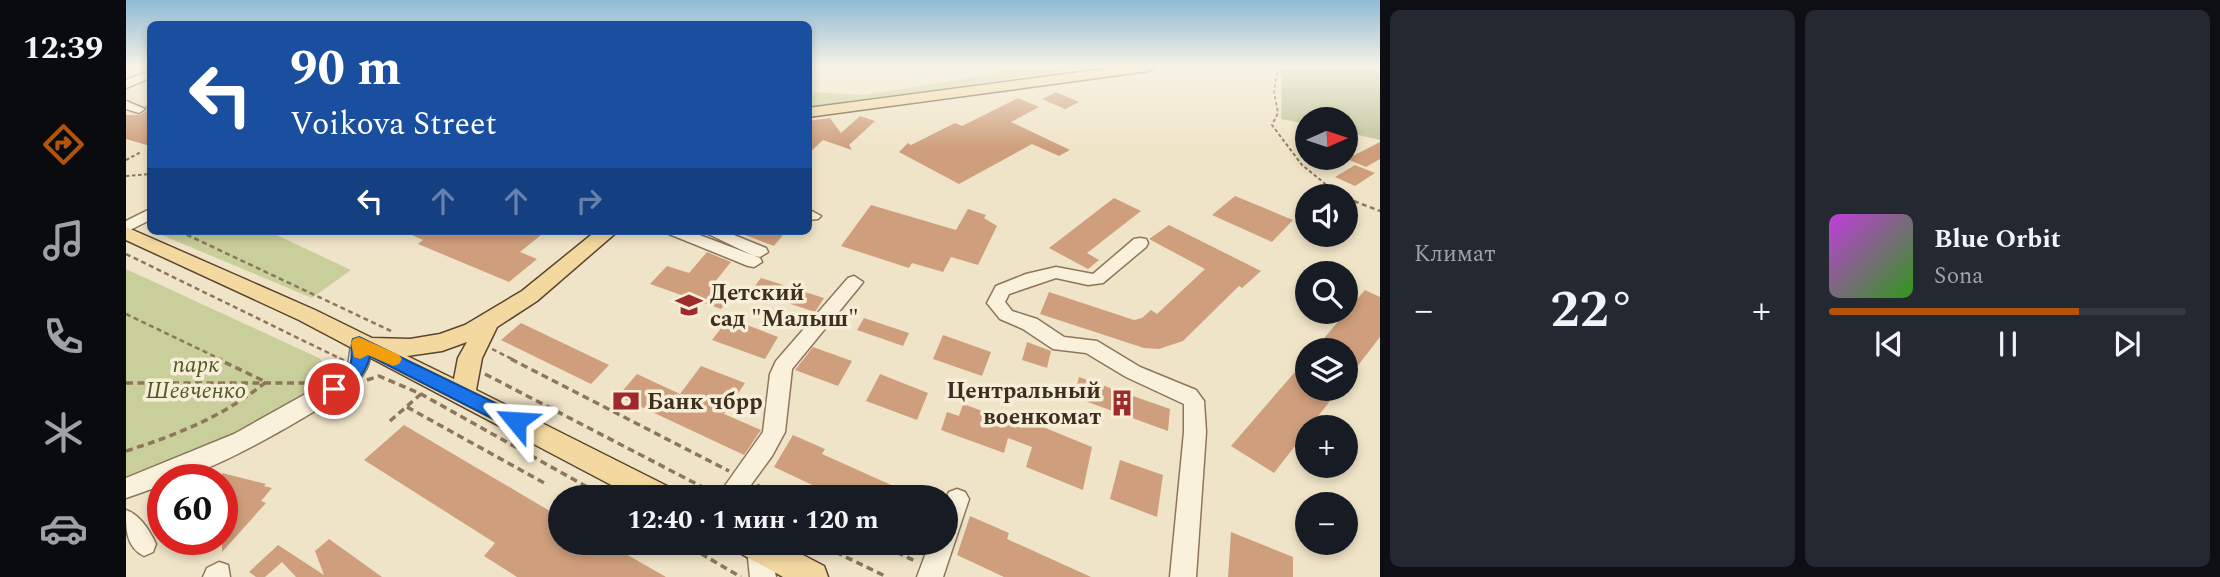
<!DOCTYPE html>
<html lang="ru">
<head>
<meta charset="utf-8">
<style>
	:root { --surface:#171b24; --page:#242831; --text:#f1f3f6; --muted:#9ea1a6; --line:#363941; --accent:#b45309 }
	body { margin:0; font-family:Spectral,serif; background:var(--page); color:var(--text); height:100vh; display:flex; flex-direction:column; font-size:26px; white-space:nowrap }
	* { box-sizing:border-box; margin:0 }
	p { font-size:23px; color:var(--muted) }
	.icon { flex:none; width:38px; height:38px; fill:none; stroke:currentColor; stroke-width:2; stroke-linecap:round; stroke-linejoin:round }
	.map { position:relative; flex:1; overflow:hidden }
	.details { display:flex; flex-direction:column; gap:10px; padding:10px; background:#0d0f14; width:840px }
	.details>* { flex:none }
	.banner { position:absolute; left:21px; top:21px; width:665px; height:214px; border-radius:10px; box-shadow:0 4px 10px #0003; background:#1a4fa0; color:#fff; overflow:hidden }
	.needle { width:46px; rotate:87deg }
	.tools { position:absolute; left:1169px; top:107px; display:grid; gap:14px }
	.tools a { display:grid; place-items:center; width:63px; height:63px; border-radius:50%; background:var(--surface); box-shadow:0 4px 10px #0003; font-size:35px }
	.speed { position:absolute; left:21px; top:464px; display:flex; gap:14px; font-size:35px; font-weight:700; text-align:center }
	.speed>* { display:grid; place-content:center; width:91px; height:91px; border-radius:50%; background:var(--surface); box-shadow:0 4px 10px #0003; line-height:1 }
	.speed .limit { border:10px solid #d22; background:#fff; color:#111 }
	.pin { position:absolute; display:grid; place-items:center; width:60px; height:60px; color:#fff; margin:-30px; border:4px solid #fff; border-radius:50%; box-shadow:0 2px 7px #0007 }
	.me { position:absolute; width:77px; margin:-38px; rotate:297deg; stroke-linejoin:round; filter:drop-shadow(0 0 5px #0008) }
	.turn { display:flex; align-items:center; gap:24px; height:147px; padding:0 28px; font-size:32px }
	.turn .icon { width:91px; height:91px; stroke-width:2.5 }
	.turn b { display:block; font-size:49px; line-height:60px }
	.lanes { display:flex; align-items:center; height:66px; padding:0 28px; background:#0003; justify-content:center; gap:35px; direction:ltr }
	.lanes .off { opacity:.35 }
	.big { font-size:52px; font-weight:700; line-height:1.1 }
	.details .tile { flex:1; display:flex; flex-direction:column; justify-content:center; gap:10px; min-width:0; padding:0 24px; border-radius:10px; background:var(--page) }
	.song { display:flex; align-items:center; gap:21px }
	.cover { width:84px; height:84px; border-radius:10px; background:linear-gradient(135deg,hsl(290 70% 55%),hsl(110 70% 35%)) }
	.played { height:7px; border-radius:4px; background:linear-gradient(90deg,var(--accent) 70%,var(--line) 70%) }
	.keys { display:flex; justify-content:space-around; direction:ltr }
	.heat { display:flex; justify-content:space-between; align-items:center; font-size:38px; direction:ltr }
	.details .tiles { flex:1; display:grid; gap:10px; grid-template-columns:repeat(2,1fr) }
	.trip { position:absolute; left:422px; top:485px; width:410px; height:70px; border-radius:35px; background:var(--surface); box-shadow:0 4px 10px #0003; font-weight:700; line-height:70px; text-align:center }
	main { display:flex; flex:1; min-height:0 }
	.dock { display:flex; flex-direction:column; width:126px; justify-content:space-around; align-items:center; background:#090b0e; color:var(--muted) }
	.dock .icon { width:49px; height:49px }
	.dock .selected { color:var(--accent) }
	.dock b { font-size:32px; color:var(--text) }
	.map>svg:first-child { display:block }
</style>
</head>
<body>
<main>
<nav class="dock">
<b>12:39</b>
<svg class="icon selected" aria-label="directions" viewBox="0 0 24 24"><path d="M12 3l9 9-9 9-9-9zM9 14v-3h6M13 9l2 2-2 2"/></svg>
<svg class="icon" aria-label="music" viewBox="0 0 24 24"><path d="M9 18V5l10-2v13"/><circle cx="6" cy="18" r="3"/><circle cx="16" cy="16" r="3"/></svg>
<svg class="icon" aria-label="phone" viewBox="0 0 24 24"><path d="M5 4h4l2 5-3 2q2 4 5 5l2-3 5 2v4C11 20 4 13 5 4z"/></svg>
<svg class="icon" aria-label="climate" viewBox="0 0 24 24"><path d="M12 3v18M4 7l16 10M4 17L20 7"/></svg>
<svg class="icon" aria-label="car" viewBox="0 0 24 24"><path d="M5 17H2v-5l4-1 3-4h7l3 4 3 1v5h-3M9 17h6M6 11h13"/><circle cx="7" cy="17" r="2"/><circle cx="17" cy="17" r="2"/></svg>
</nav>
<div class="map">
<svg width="1254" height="577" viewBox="0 0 1254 577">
	<rect width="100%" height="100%" fill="#f0e4c8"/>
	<g fill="#c9cf9b">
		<polygon points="872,67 968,67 683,107 683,93 685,92 738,95 869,74"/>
		<polygon points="26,231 142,231 225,270 186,298"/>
		<polygon points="0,269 193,358 204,369 182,396 116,434 0,481"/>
	</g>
	<polygon fill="#bfc49a" points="1151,67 1254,67 1254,140 1224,133 1220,135 1220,119 1181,119 1181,124 1155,119 1156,77"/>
	<g fill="#cf9f7d">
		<polygon points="930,92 953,102 939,109 916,99"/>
		<polygon points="892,98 913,107 885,122 944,150 933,156 906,144 833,184 773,152 782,143 785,145 829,123 836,126"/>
		<polygon points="24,104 24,146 0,139 0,115 14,115 22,110 19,106"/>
		<polygon points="734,116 749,121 723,145 726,150 697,140 682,154 682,121 704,118 715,133"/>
		<polygon points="1254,142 1254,159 1240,167 1221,159"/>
		<polygon points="1229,165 1249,173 1229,186 1209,177"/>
		<polygon points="1109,196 1131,205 1167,220 1146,242 1086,215"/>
		<polygon points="988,198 1015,211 961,253 973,260 962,269 923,248"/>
		<polygon points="745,205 830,230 842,209 860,215 858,218 871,226 852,265 825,257 817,272 786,263 783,268 715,246"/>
		<polygon points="1043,225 1135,271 1116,288 1113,286 1057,341 1033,349 1018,348 914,314 923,292 1008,320 1016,318 1025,310 1031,314 1079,269 1023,239"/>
		<polygon points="277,231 343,231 351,234 356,231 420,231 394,252 411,259 383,282 292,244 297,240"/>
		<polygon points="609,231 660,231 648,246"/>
		<polygon points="581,252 605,262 588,283 609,291 595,309 524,284 541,266 563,273"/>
		<polygon points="635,278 698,298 689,312 625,291"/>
		<polygon points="1239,290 1254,297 1254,337 1220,381 1220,350 1188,350"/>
		<polygon points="603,318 652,337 639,359 586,340"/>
		<polygon points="738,318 783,333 777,346 731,330"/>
		<polygon points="395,323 483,365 465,384 375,340"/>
		<polygon points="817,335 865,352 856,376 807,359"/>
		<polygon points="901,342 925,351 921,368 896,360"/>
		<polygon points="687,347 726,361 712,386 669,370"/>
		<polygon points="1181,358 1181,388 1214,388 1148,473 1105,446"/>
		<polygon points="575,366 619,383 598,414 635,430 618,455 492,396 511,374 554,394"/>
		<polygon points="754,374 802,393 791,420 740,401"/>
		<polygon points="953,377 1044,409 1042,431 948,397"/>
		<polygon points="837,404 873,417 875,410 966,447 957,490 900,467 906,447 882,438 878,453 815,430 821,412 833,416"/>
		<polygon points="278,425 434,517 434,542 479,542 540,577 391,577 358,556 369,543 238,460"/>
		<polygon points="667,435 699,449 696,454 792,497 712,497 648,467"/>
		<polygon points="994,460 1037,475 1031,517 984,499"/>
		<polygon points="96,473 140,484 138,486 146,488 135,501 140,503 96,552"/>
		<polygon points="844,516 883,533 881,539 965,577 878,577 831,555"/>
		<polygon points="1105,532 1167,557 1167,577 1102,577"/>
		<polygon points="203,539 256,577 170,577 156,562 139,577 130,577 123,572 152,545 198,575 189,551"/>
	</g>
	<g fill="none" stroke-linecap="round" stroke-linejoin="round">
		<g stroke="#8d765c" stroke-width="3">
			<g id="minor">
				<polygon points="24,71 24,78 0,88 0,80"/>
				<polygon points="0,101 19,109 13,113 0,109"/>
				<polygon points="24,209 24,220 0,232 0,221"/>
				<polygon points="682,209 695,216 692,219 682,220"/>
				<polygon points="541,231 563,231 634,258 636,262 628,267 622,266 543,234"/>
				<polygon points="576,231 598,231 640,248 642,252 634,257 628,256"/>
				<polygon points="1014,238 1020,239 1022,243 1020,247 977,283 962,285 930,278 883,294 879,302 886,311 911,319 938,337 971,341 1014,367 1070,390 1078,401 1080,432 1070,577 1044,577 1058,432 1058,404 1000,377 960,353 927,349 897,329 874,319 861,303 870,286 900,274 930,267 967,274 1008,239"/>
				<polygon points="728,276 737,282 734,286 666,369 659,432 646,456 616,497 591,497 637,432 644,374 650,361 722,278"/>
				<path d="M233 336 240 338C252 360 236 380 219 392 182 416 77 480 37 480V485L0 498V478L108 434 210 377 222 366 226 338Z"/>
				<polygon points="831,489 839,492 843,499 817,577 791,577 804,542 819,542 819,500 823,492"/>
				<path d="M0 510C14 515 24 531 30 544L27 552 18 556C0 547 0 530 0 510Z"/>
				<polygon points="623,542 643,542 650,577 624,577 621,549"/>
				<polygon points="93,562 102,565 104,577 77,577 81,568"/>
			</g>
		</g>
		<g stroke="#5b4430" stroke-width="3">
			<g id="major">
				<polygon points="993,67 1030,67 1023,71 682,117 682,108"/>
				<path d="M0 227 189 310 246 338 284 339 314 334 339 325 396 291 470 231H492L411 301 371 327 356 358 350 390 545 488 549 497H508L173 320 0 240ZM341 342 332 358 328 379 281 356 316 351Z"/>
				<polygon points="608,542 652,542 698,566 702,577 657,577 612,552"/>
			</g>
		</g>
		<g stroke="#8d765c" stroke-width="2" stroke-dasharray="3.5 2.5" stroke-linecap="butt">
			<polyline points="1148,67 1151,73 1148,92 1152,113 1146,125 1176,165 1213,195"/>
			<polyline points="0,160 15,152"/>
			<polyline points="0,176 24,174"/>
		</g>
		<g stroke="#8d765c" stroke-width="2.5" stroke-dasharray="5 3.5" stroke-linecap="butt">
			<polyline points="1210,193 1215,196"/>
			<polyline points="1220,198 1254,211"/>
			<polyline points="53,231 265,331"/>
			<polyline points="0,254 217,360"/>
			<polyline points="0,314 96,360"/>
			<polyline points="366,349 388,360"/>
		</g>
		<g stroke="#8d765c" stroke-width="3.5" stroke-dasharray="7 4.5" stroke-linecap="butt">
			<polyline points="213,359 218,361"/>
			<polyline points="385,359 603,471"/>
			<polyline points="359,374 586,492"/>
			<polyline points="241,380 253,376 295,394 479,497"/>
			<polyline points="0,383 182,383"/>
			<polyline points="281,407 420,484"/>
			<polyline points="264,421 295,394"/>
			<path d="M0 451C51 435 98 416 140 382L92 359"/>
			<polyline points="631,485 656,497"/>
			<polyline points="555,542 615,577"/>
			<polyline points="689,542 761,577"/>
			<polyline points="750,542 791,562"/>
		</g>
		<use href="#minor" fill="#faf1dc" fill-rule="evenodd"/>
		<use href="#major" fill="#f3d9a0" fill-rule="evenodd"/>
	</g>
	<linearGradient id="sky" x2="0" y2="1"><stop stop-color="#8fbad6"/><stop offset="0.45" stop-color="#f8f3e6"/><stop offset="1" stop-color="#f8f3e6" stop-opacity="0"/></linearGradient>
	<rect width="1254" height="148" fill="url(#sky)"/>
	<path fill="#1a73e8" stroke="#114b97" stroke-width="2" d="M233 337 396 416 399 421 396 427 390 429 383 427 244 356C240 373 221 400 201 394L199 389C204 379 215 376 222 368 229 359 223 348 227 339Z"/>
	<polygon fill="#f59e0b" points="233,337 273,355 276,359 273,364 267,366 242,355 234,359 228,357 225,343 227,339"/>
	<defs>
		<g id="school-bare" transform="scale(2.1)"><path d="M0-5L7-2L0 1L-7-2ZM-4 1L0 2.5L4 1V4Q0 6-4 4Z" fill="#9e2a2b" stroke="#f7eed8" stroke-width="2.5" paint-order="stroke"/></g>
		<g id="bank-bare" transform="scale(2.1)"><path d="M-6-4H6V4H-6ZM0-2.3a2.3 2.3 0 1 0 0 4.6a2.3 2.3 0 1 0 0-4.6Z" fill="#9e2a2b" stroke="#f7eed8" stroke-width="2.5" paint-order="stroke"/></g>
		<g id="building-bare" transform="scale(2.1)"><path d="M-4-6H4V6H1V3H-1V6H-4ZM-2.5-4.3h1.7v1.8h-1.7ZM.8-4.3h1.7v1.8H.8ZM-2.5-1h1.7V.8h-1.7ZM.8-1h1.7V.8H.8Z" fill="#9e2a2b" stroke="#f7eed8" stroke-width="2.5" paint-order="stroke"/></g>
	</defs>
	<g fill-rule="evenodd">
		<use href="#school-bare" x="563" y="305"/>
		<use href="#bank-bare" x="500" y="401"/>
		<use href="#building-bare" x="996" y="403"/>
	</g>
	<g text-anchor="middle" stroke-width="7" stroke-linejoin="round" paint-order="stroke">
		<g font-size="23" font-weight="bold" fill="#3d2e20" stroke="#f7eed8" text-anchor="start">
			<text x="584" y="300">Детский<tspan x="584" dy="26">сад "Малыш"</tspan></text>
			<text x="975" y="398" text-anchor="end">Центральный<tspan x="975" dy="26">военкомат</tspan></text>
			<text x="521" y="409">Банк чбрр</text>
		</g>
		<g font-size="23" font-style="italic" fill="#4d5a26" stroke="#f7eed8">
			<text x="70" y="372">парк<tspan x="70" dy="26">Шевченко</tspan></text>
		</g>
	</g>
</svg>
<div class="tools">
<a><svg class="needle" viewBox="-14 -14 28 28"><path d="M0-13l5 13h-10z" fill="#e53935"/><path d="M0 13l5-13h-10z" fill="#9ea1a6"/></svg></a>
<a><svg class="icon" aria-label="sound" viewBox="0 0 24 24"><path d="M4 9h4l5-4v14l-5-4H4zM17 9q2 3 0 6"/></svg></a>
<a><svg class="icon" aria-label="search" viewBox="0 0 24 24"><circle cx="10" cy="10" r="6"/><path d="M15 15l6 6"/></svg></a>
<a><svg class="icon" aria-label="layers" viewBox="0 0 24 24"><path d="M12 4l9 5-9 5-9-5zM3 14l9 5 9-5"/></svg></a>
<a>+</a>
<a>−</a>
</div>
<div class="speed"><div class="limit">60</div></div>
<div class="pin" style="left:208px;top:389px;background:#d93025"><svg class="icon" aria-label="arrive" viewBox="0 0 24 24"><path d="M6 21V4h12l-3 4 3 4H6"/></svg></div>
<svg class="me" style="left:390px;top:421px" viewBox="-20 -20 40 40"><path d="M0-17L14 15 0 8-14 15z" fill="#1a73e8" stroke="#fff" stroke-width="4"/></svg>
<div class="trip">12:40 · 1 мин · 120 m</div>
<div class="banner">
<div class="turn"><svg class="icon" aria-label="left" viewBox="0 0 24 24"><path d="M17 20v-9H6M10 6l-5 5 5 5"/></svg><div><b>90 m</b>Voikova Street</div></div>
<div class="lanes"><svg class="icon" aria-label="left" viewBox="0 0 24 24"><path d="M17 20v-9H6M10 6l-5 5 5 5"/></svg><svg class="icon off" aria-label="ahead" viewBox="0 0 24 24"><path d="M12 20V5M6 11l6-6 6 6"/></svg><svg class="icon off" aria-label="ahead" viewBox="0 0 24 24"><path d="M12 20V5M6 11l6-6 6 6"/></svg><svg class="icon off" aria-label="right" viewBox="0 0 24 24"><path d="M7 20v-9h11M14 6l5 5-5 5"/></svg></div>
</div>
</div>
<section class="details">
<div class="tiles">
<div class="tile"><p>Климат</p>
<div class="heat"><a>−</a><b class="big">22°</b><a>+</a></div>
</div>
<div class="tile">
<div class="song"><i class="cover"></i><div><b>Blue Orbit</b><p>Sona</p></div></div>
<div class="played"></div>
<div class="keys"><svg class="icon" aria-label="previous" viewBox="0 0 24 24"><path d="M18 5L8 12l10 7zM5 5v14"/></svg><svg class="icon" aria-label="pause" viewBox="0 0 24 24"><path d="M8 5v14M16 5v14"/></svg><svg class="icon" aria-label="next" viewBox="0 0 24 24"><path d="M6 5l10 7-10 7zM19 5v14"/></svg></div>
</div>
</div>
</section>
</main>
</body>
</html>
